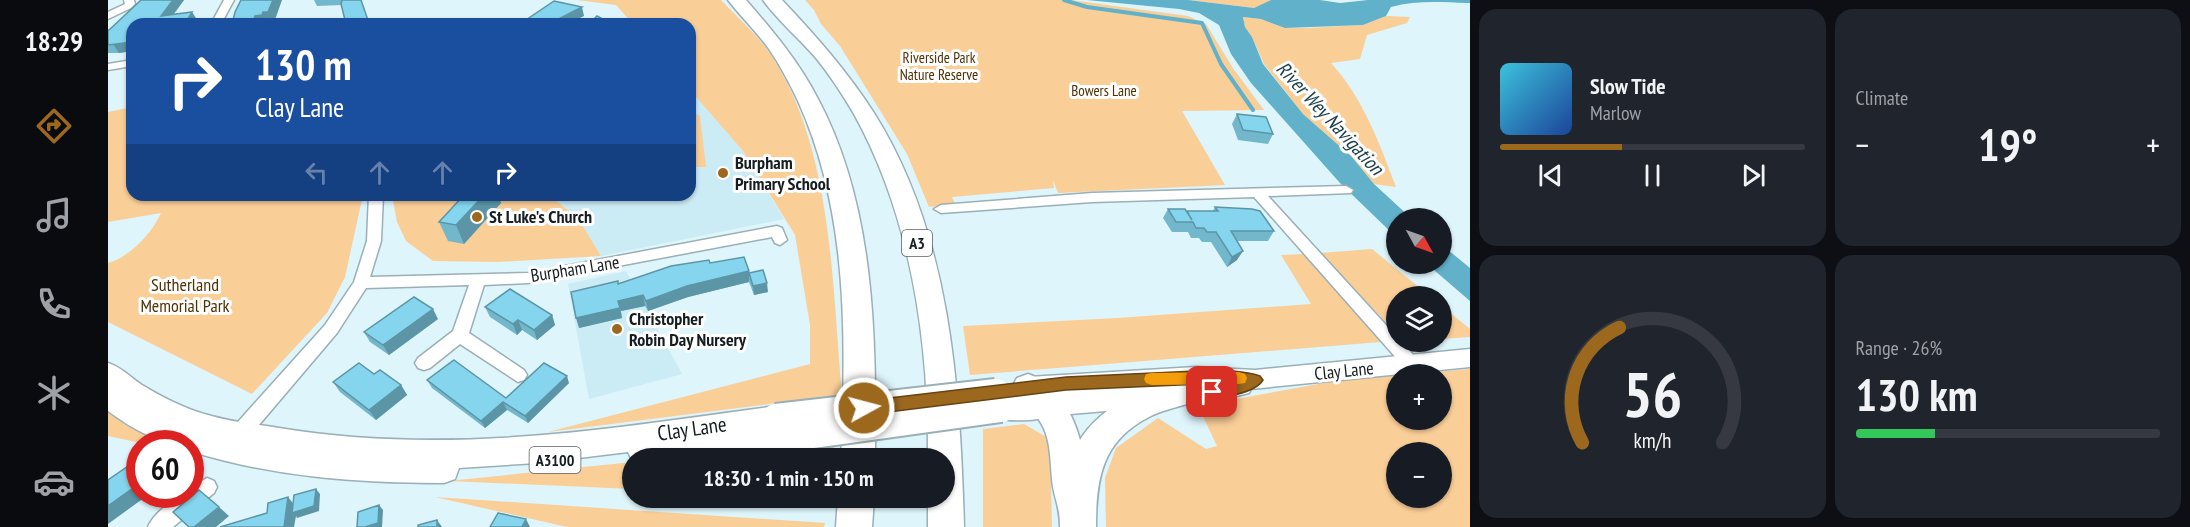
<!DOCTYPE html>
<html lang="en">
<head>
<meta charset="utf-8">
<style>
	:root { --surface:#171b24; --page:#20242c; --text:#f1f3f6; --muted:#9ea1a6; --line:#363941; --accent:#9b681d }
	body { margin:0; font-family:"PT Sans Narrow",sans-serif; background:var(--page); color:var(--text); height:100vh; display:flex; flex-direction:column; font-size:22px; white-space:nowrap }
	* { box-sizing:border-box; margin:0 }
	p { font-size:20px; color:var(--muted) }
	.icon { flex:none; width:33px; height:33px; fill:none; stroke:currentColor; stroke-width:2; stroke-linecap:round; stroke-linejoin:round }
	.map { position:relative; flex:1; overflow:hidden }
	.details { display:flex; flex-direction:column; gap:9px; padding:9px; background:#0d0f14; width:720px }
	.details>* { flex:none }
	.banner { position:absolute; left:18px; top:18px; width:570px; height:183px; border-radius:18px; box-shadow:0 2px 4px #0004; background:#1a4fa0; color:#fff; overflow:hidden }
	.needle { width:39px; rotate:130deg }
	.controls { position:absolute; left:1278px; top:208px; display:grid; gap:12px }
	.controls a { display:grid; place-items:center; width:66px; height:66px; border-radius:50%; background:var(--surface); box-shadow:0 2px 4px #0004; font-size:30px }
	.speed { position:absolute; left:18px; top:430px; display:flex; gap:12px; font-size:30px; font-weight:700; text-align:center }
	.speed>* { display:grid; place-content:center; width:78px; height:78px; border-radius:50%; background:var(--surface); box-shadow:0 2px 4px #0004; line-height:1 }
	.speed .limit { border:9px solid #d22; background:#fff; color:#111 }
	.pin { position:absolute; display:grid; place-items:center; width:51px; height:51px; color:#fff; margin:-26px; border-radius:12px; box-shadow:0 3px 9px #0006 }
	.me { position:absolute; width:66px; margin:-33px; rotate:83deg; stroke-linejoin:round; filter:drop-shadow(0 0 4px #0008) }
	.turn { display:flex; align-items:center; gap:21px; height:126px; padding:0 30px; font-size:27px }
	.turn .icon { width:78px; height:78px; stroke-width:2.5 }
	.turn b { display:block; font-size:42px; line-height:51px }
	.lanes { display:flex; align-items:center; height:57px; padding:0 30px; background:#0003; justify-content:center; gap:30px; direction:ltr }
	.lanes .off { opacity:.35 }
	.big { font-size:45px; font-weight:700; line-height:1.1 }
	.details .widget { flex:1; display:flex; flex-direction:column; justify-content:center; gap:9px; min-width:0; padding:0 21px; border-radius:18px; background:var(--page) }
	.details .dial { align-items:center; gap:0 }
	.dial svg { height:156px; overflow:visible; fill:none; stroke:var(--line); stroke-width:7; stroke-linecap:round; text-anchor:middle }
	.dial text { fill:var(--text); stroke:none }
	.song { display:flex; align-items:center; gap:18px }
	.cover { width:72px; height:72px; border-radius:9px; background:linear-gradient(135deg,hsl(190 70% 55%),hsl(220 70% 35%)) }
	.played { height:6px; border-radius:3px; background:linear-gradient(90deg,var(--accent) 40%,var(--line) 40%) }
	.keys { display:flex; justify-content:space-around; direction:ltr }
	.heat { display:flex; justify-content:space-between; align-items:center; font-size:33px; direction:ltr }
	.charge { height:9px; border-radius:4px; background:linear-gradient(90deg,#34c759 26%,var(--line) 0) }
	.details .tiles { flex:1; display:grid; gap:9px; grid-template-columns:repeat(2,1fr) }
	.trip { position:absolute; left:514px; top:448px; width:333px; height:60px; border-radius:30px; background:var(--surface); box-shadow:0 2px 4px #0004; font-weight:700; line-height:60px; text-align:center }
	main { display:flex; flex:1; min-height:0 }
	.dock { display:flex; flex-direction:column; width:108px; justify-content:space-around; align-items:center; background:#090b0e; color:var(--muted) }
	.dock .icon { width:42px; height:42px }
	.dock .selected { color:var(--accent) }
	.dock b { font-size:27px; color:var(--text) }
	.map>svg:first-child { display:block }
</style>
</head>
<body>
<main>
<nav class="dock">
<b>18:29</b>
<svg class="icon selected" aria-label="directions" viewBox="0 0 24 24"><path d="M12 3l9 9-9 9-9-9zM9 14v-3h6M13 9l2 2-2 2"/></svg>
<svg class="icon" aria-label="music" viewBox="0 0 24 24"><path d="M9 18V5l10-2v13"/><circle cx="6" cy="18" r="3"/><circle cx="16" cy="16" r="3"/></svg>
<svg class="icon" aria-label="phone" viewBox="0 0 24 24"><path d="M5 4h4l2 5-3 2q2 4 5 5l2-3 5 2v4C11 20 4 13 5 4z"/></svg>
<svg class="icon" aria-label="climate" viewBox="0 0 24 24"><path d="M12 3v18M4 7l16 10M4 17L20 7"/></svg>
<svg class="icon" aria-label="car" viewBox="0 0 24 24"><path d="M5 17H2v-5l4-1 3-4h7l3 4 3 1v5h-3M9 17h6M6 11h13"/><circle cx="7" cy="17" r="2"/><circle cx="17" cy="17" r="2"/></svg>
</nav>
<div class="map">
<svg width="1362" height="527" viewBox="0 0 1362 527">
	<rect width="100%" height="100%" fill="#def5fc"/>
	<g fill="#cbebf5">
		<polygon points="582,90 635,151 676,219 493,256 470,218 446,199 427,195 582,195"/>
		<polygon points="518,271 574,374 481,399 460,284"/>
	</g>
	<g fill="#face97" fill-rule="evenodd">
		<path d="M469 0H613C630 18 652 37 665 58 725 152 724 286 734 395L440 432 702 364V325L687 235 635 151 582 90V24H525L508 5Z"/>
		<polygon points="697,0 963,0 1080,16 1098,24 1125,68 1156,110 1074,111 1117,185 950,193 945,180 946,188 844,197 847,204 821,207 799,154 732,46 713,24 706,10"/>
		<polygon points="1080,0 1163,0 1146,8"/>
		<path d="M1278 16 1302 17 1299 23 1259 35 1252 59 1223 63C1255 98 1271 142 1288 187L1266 184 1244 157 1195 114 1156 64 1144 37 1137 27 1135 17 1153 19 1177 28H1199L1255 25Z"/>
		<path d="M24 107V195H255L237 277 219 313 144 394 0 322V263C22 257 44 233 53 213L0 222V112Z"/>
		<polygon points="582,110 592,116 598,167 582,167"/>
		<polygon points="284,195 427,195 446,199 470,218 493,256 390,262 325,261 298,241 289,222"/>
		<polygon points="1264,249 1323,297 1288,297 1288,333 1212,253"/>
		<polygon points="1198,254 1273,342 862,375 855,326 1010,318 1203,304 1173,255"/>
		<polygon points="1334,306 1362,329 1362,337 1334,339"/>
		<path d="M1362 369V527H998L997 478 1008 448 1050 418 1098 449 1109 446 1090 406 1227 381 1288 375V420H1334V375H1294ZM1288 453H1334V498H1288Z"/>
		<polygon points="0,406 56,444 37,444 0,436"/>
		<polygon points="916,424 942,439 944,527 875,527 875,429"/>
		<polygon points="727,441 725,459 552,459"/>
		<polygon points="525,462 525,489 340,481"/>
		<polygon points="327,497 717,523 716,527 459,527"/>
	</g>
	<g fill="#60b1c9">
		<path d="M979 0H1080L1146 8 1163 0H1212L1232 3 1260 0H1362V3H1359C1333 2 1308 0 1283 7L1278 16 1255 25 1177 28 1153 19 1135 17 1137 27 1144 37 1155 64 1195 114 1244 157 1266 184 1304 219H1288V237L1232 183 1143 83 1123 54 1111 25 1091 13 1071 9Z"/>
		<polygon points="1334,245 1362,268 1362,301 1319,264 1334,264"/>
	</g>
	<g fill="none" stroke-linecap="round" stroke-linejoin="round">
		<polyline stroke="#60b1c9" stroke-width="4" points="956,0 979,7 1094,23 1113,64 1145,110"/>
		<g stroke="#9aafb6" stroke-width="3">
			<g id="street">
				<polygon points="16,0 26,0 27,4 23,8 0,19 0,12 17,4"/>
				<polygon points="116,0 126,0 113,24 103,24"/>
				<polygon points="24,60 24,66 0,70 0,64"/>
				<polygon points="1238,186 1245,190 1243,193 1160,196 1288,336 1288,342 1294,342 1313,364 1310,369 1304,371 1298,369 1146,197 984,202 833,213 826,209 833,205 984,193"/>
				<polygon points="261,195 275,195 273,241 262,277 420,273 669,226 674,228 679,240 672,245 667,243 664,237 420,283 376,285 361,333 416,370 419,375 416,380 410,382 352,344 322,368 316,370 310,368 307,363 310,358 345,331 361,285 258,288 229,333 134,445 127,447 120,445 118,439 120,433 217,325 246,282 259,241"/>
				<path d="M99 478 106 481 109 487 106 493 65 527H40C45 514 68 495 82 495V488Z"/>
			</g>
		</g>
		<g stroke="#9aafb6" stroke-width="3">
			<polygon id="secondary" points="1362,349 1362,367 1143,389 1141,393 1104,402 939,416 930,413 926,406 930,399 938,396 920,397 911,394 908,387 911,380 920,377 1088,367 1147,370"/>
		</g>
		<g stroke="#9aafb6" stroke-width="3">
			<g id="primary">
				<path d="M0 363C13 367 22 377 34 385 54 397 77 409 100 415 123 422 148 424 171 428 342 456 499 429 668 406L678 409 683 418 678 427 675 428 681 430 685 439 681 448 670 452 598 459H525V462L520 452 429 463 351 468 347 479 336 483C250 483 165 477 82 451V444C50 444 26 430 0 411Z"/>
				<path d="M939 394 949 398 953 406 949 414C930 421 902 423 883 416L879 408 883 400 893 396Z"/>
			</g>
		</g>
		<g stroke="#9aafb6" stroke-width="3">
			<g id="highway">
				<path d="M620 0H638C665 31 691 62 710 99 768 208 768 339 767 459H733C738 339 741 213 690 101 682 84 672 65 661 49 649 32 633 17 620 0Z"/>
				<path d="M655 0H674C708 36 739 71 766 113 843 235 852 387 856 527H820V498H837V459H820C821 342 803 217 746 114 735 95 721 74 708 58 691 38 670 21 655 0Z"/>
				<path d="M920 374C948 383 965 413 972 440 989 410 1048 373 1081 385L1086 394 1081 403C1068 408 1054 410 1041 417 994 441 988 478 988 527H952C952 508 948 503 945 487 942 466 944 441 933 423 925 409 911 401 904 387L909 378Z"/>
				<polygon points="730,498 766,498 764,527 728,527"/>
			</g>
		</g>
		<use href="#street" fill="#fff" fill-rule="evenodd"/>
		<use href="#secondary" fill="#fff" fill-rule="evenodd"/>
		<use href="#primary" fill="#fff" fill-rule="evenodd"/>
		<use href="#highway" fill="#fff" fill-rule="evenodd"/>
		<g stroke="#9aafb6" stroke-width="32" stroke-linecap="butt">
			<g id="primary-bridge">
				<polyline points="668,418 888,393"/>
				<polyline points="670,439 893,408"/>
			</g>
		</g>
		<use href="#primary-bridge" stroke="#fff" stroke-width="28"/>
	</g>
	<g fill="#72b7cc">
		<polygon points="33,0 76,0 66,14 84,12 89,20 87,24 24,24 24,51 11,53 0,53 0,30 1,30"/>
		<polygon points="206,0 254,0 233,5 209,6"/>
		<polygon points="1129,114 1165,134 1160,144 1130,140 1124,124"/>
		<polygon points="356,195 390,195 393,203 356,244 340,241 331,222"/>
		<polygon points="1107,207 1166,231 1160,241 1129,241 1129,260 1119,267 1103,242 1094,242 1091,238 1083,238 1080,232 1064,232 1055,218 1060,209 1078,211 1105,211"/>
		<polygon points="602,263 641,273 660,292 646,295 641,282 580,297 540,311 537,306 513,311 514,318 471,328 510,284"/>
		<polygon points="377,307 444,315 447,325 429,340 414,330 409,335 382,317"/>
		<polygon points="330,319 281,355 262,342 256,332"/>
		<polygon points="266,374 293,385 299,395 268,420 232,392 225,382"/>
		<polygon points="319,380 398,398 461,383 420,423 399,410 377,428 324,388"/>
	</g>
	<g fill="#5c95a6">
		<polygon points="65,0 76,0 58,24 53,16"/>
		<polygon points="165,0 174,0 168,17 165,23 160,24 144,24 147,16 155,12"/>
		<polygon points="474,7 476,16 460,24 441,24"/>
		<polygon points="84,12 89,20 87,24 77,24"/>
		<polygon points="24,42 24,51 11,53 5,44"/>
		<polygon points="376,195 390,195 393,203 356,244 348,225"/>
		<polygon points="1135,251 1129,260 1119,267 1124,257"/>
		<polygon points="641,271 641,282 580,297 540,311 538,301 579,286"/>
		<polygon points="659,283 660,292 646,295 645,286"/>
		<polygon points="535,295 537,306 513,311 510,301"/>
		<polygon points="512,308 514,318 471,328 468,318"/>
		<polygon points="325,309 330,319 281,355 275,345"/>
		<polygon points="444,315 447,325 429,340 426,330"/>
		<polygon points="410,320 414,330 409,335 405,324"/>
		<polygon points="459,376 461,383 420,423 417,416"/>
		<polygon points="293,385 299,395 268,420 261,410"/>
		<polygon points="395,402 399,410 377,428 373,421"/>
		<polygon points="32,483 32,495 40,495 0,524 0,506"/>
		<polygon points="208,489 212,494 211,511 189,518 188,516 186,527 176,527 180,497 188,507"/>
		<polygon points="271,505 275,510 274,527 257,527"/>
		<polygon points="111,507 121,516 108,527 86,527"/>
		<polygon points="418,519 422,527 414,527"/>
		<polygon points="329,520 334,527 329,527"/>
	</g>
	<g fill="#84d5ed" stroke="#5c95a6" stroke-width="1.5">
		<polygon points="33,0 65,0 53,16 84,12 77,24 24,24 24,42 0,45 0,30 1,30"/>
		<polygon points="133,0 165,0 160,12 155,12 154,15 147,16 144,24 124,24 127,12"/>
		<polygon points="234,0 253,0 261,23 238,24 233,4"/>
		<polygon points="446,1 474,7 441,24 412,24"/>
		<polygon points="489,16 504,24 481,24"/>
		<polygon points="1129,114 1158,117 1165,134 1135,130"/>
		<polygon points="356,195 376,195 348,225 331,222"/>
		<polygon points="1107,207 1144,209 1152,211 1166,231 1123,231 1135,251 1124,257 1108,232 1099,232 1096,228 1088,228 1085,222 1068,222 1060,209 1077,209 1084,220 1079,211 1110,211"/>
		<polygon points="636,257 641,271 579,286 538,301 535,295 510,301 512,308 468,318 463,292 510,281 510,284 563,266 601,260 602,263"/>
		<polygon points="655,270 659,283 645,286 641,273"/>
		<polygon points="402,289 444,315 426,330 410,320 405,324 377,307"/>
		<polygon points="306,297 325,309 275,345 256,332"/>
		<polygon points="346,360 398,398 436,363 459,376 417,416 395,402 373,421 319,380"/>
		<polygon points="251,363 266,374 272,370 293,385 261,410 225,382"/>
		<polygon points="32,458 32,483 0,506 0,480"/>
		<polygon points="208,489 206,506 184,513 186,495"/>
		<polygon points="91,490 111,507 86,527 81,527 65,512"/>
		<polygon points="180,497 176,527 112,527 159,513 160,503"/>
		<polygon points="271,505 270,523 257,527 249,527 250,512"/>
		<polygon points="390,513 418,519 414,527 382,527"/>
		<polygon points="329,520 329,527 310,527 310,525"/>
	</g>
	<path fill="#9b681d" stroke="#654413" stroke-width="1.5" d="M1088 371C1109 371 1132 369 1152 376L1155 380C1148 392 1111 401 1099 396L1096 392 1099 387 1117 383 958 390 756 415 751 413 748 408 751 403 756 401 958 377Z"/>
	<polygon fill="#f59e0b" points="1131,372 1137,374 1139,378 1137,383 1131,384 1044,385 1038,383 1036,379 1038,374 1044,373"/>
	<g fill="#9b681d" stroke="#fdfefd" stroke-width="2">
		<circle cx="615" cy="173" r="6"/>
		<circle cx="369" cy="217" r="6"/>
		<circle cx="509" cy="329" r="6"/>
	</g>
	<g text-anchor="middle" stroke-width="6" stroke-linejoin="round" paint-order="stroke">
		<g font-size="15" fill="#4f3205" stroke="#fdfefd">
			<text x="831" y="63">Riverside Park<tspan x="831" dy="17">Nature Reserve</tspan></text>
			<text x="996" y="96">Bowers Lane</text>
		</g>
		<g fill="#fdfefd" stroke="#5b6062" stroke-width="1.5">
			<rect x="794" y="230" width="30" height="26" rx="4.5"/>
			<rect x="421.5" y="447" width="51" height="26" rx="4.5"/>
		</g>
		<g font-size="16" font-weight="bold" fill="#151d20">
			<text x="809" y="249">A3</text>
			<text x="447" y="466">A3100</text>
		</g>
		<g font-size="18" font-weight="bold" fill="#151d20" stroke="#fdfefd" text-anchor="start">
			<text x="627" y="169">Burpham<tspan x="627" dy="21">Primary School</tspan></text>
			<text x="381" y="223">St Luke's Church</text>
			<text x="521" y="325">Christopher<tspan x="521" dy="21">Robin Day Nursery</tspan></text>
		</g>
		<g font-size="18" fill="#151d20" stroke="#fdfefd">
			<text transform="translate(467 269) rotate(-9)" y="6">Burpham Lane</text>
			<text transform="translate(1236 371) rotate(-6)" y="6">Clay Lane</text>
		</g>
		<g font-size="18" fill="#4f3205" stroke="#fdfefd">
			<text x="77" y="291">Sutherland<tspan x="77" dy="21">Memorial Park</tspan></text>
		</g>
		<g font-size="20" font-style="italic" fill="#1a3f4a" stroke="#fdfefd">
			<text transform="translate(1222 118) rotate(47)" y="7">River Wey Navigation</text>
		</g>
		<g font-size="21" fill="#151d20" stroke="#fdfefd">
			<text transform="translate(584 429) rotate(-8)" y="7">Clay Lane</text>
		</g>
	</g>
</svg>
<div class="controls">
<a><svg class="needle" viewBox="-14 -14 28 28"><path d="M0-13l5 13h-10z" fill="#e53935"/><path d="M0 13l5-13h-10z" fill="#9ea1a6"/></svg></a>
<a><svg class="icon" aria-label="layers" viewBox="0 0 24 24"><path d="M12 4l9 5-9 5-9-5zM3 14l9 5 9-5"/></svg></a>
<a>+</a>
<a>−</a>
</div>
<div class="speed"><div class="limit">60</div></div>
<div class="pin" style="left:1104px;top:392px;background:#d93025"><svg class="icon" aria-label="arrive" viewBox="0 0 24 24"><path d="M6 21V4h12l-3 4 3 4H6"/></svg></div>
<svg class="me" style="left:756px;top:408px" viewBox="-20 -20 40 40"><circle r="17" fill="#9b681d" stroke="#fff" stroke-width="3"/><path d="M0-11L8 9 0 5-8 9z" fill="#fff"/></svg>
<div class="trip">18:30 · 1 min · 150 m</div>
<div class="banner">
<div class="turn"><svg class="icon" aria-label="right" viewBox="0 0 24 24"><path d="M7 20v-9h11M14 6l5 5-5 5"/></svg><div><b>130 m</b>Clay Lane</div></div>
<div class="lanes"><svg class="icon off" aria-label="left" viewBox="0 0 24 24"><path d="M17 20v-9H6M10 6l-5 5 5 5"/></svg><svg class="icon off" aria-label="ahead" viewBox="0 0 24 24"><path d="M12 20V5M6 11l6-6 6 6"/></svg><svg class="icon off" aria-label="ahead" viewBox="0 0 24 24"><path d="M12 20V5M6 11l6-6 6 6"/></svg><svg class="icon" aria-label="right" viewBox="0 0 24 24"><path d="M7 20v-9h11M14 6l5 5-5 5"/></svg></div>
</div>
</div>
<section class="details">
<div class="tiles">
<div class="widget">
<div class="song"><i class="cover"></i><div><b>Slow Tide</b><p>Marlow</p></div></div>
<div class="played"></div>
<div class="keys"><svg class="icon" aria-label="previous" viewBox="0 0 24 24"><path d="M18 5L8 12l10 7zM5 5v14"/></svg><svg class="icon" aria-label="pause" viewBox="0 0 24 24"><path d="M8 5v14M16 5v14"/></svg><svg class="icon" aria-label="next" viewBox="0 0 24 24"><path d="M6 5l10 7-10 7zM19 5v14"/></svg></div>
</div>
<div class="widget"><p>Climate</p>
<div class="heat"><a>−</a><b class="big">19°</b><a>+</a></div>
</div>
<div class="widget dial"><svg viewBox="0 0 100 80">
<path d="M14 69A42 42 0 1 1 86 69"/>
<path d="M14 69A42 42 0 0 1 33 10" stroke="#9b681d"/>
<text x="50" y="56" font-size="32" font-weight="700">56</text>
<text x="50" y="72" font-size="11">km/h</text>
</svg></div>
<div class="widget"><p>Range · 26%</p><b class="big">130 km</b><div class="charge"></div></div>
</div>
</section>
</main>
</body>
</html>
